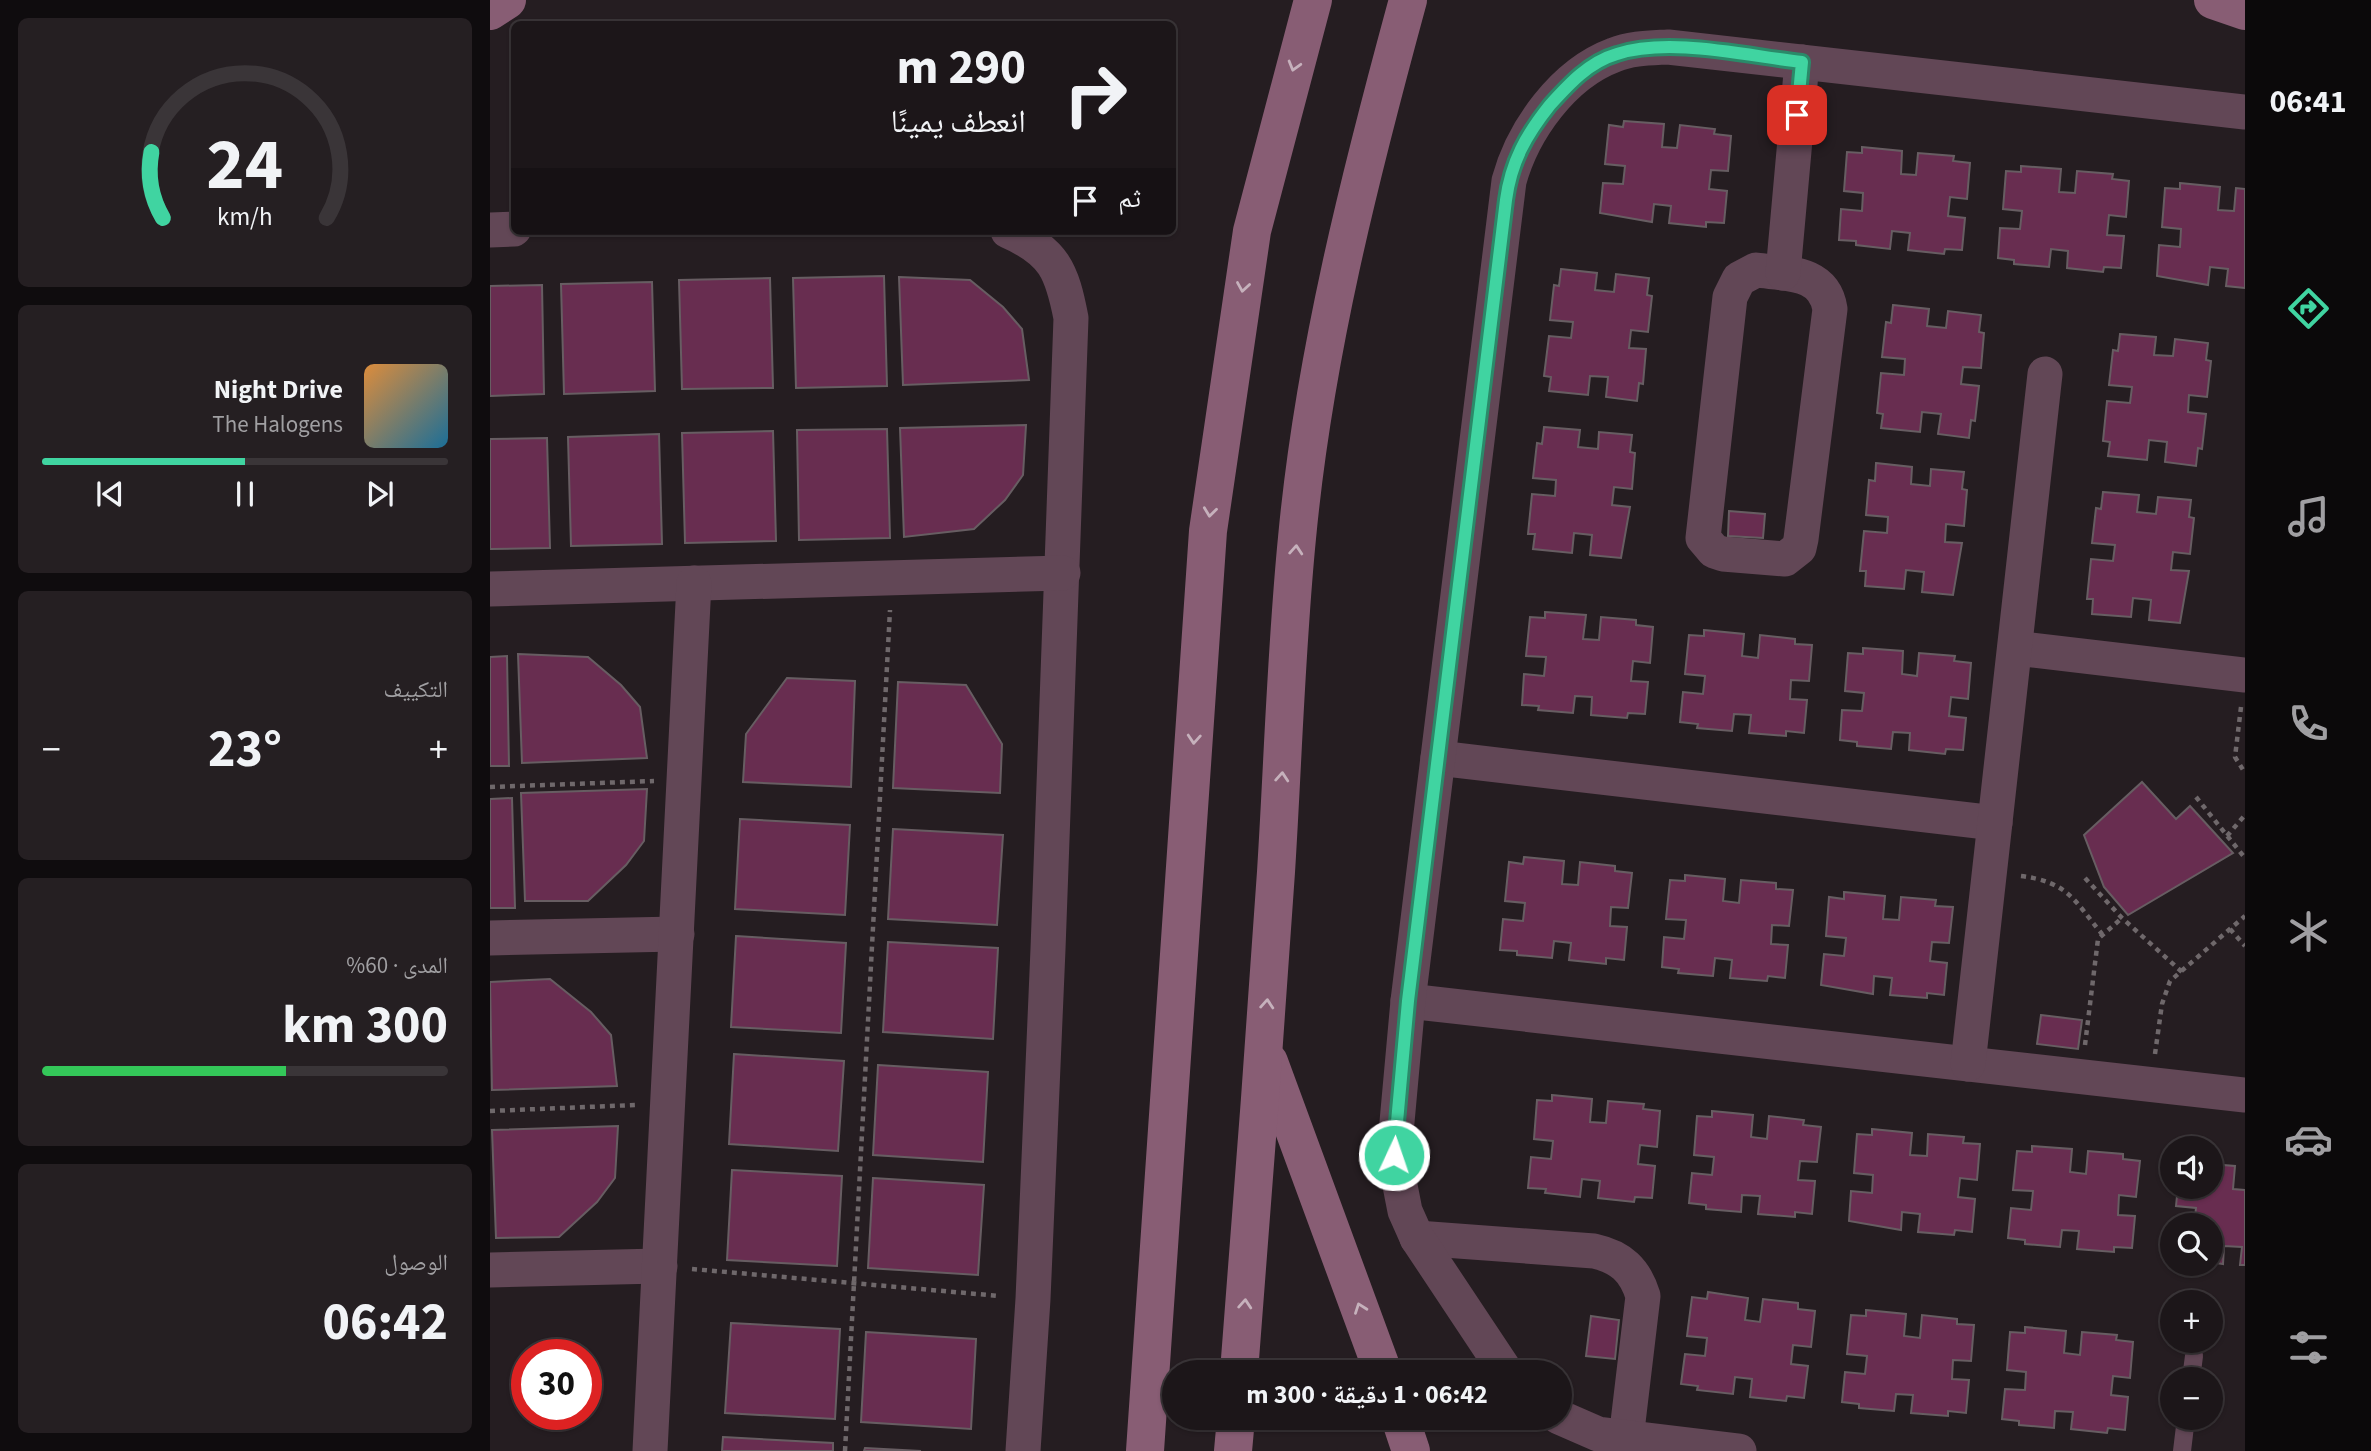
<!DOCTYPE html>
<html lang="ar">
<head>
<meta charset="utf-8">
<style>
	:root { --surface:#1c1619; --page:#251f22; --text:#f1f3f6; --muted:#a09fa2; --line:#3a3538; --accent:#40d4a1 }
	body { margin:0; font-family:"Source Sans 3","Noto Naskh Arabic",sans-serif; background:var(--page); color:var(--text); direction:rtl; height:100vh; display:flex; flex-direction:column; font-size:26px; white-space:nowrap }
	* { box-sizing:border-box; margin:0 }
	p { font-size:23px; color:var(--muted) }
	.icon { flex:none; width:38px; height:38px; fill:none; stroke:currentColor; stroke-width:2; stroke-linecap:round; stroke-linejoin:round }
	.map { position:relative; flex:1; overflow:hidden; direction:ltr }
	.panel { display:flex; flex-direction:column; gap:18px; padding:18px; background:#0f0c0e; width:490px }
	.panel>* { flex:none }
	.top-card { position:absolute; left:21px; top:21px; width:665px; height:214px; border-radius:10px; box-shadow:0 2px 5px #0004,0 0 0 2px var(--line); direction:rtl; background:#1c1619; color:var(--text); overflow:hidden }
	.controls { position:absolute; left:1670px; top:1136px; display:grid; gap:14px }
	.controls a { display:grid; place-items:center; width:63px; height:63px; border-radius:50%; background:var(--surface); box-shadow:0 2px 5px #0004,0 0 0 2px var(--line); font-size:35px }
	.speed { position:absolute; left:21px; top:1339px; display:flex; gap:14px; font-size:35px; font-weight:700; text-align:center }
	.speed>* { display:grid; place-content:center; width:91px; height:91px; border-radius:50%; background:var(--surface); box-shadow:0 2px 5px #0004,0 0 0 2px var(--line); line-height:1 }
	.speed .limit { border:10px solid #d22; background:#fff; color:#111 }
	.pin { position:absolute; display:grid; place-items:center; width:60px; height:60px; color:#fff; margin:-30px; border-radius:14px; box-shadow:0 4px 10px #0006 }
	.me { position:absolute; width:77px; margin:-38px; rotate:3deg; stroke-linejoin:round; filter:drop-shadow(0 0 5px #0008) }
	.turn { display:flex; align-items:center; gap:24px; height:147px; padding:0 35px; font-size:32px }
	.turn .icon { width:91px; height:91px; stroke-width:2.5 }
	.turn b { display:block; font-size:49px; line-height:60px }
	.then { display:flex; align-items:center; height:66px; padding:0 35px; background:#0003; gap:14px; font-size:26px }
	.big { font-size:52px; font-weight:700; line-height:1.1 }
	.panel .widget { flex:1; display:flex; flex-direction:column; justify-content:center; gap:10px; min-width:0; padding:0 24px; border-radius:10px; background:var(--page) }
	.panel .dial { align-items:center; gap:0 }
	.dial svg { height:182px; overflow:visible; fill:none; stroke:var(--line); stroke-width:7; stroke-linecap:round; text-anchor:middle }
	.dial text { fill:var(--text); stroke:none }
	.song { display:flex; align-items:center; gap:21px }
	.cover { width:84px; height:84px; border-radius:10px; background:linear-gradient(135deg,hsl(30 70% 55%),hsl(200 70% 35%)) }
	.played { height:7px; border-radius:4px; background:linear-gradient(90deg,var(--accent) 50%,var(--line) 50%) }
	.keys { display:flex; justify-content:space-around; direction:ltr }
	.heat { display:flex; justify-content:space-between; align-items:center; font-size:38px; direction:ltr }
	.charge { height:10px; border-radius:5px; background:linear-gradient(90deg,#34c759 60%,var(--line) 0) }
	.trip { position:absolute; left:672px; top:1360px; width:410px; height:70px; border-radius:35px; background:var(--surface); box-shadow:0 2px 5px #0004,0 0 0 2px var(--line); font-weight:700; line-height:70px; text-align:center; direction:rtl }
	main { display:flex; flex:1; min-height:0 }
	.menu { display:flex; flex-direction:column; width:126px; justify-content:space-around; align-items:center; background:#0b090a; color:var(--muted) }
	.menu .icon { width:49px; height:49px }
	.menu .on { color:var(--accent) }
	.menu b { font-size:32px; color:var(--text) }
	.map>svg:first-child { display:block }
</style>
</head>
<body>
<main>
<nav class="menu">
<b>06:41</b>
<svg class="icon on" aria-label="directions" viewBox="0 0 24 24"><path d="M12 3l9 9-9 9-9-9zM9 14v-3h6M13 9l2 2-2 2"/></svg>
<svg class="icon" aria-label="music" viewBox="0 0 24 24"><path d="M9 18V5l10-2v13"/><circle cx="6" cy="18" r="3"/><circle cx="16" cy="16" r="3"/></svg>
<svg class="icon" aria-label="phone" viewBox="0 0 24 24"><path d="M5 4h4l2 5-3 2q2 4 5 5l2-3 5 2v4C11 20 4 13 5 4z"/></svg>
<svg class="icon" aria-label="climate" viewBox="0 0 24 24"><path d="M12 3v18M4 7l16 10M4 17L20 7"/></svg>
<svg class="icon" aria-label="car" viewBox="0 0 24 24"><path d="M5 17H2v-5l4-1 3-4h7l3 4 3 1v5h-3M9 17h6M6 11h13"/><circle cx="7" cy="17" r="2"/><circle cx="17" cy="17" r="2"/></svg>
<svg class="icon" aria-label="filters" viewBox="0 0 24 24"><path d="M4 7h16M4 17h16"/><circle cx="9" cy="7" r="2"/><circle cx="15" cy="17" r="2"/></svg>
</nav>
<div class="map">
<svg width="1755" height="1451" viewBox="0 0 1755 1451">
	<rect width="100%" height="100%" fill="#251d21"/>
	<g fill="#682d50" stroke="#675d62" stroke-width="2">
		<polygon points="1134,121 1174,124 1172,147 1187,148 1190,125 1225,129 1224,134 1241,136 1238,171 1221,170 1219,189 1237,191 1234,223 1216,222 1216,227 1179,223 1181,206 1164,204 1162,222 1110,213 1113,183 1133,184 1135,166 1115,164 1119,125 1133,127"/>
		<polygon points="1372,147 1412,151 1411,174 1426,175 1428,153 1464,156 1463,161 1480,163 1477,199 1460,197 1458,216 1475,218 1472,250 1455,249 1454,254 1418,250 1420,233 1402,231 1400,249 1366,245 1366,241 1349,240 1351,209 1372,211 1373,193 1354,191 1357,152 1372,153"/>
		<polygon points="1531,166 1571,169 1569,192 1585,193 1587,171 1623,174 1622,179 1639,181 1636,217 1619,215 1617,235 1634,236 1631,268 1614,267 1613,272 1577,268 1578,251 1561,249 1559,267 1524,264 1524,260 1508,258 1510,228 1530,229 1532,211 1513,209 1516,171 1531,172"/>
		<polygon points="1690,183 1730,187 1728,210 1744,211 1746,188 1755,189 1755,288 1736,286 1738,269 1720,267 1718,285 1667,276 1669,245 1690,247 1691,229 1672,227 1675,188 1690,189"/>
		<polygon points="1071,269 1107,273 1105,290 1124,292 1126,274 1159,278 1157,295 1162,296 1158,332 1141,330 1139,348 1156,349 1153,384 1149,383 1147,401 1116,397 1118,377 1100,376 1098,395 1059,391 1061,377 1054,376 1059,336 1081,338 1083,322 1060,320 1064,285 1069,286"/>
		<polygon points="394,276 397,386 306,388 303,278"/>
		<polygon points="409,277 480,280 513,307 532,329 539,380 413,385"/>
		<polygon points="280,278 283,388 192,389 189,280"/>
		<polygon points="162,282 165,391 74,394 71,284"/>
		<polygon points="52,285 54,394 0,396 0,286"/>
		<polygon points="1403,305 1439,309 1437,326 1456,328 1458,311 1491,315 1489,332 1494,333 1491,368 1473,367 1471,384 1489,386 1485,421 1481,420 1479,438 1448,434 1451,414 1432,412 1430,432 1391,428 1393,414 1387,413 1391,373 1414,375 1415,359 1392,357 1396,322 1401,323"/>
		<polygon points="1630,334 1666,337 1664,355 1683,356 1685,339 1718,343 1716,360 1721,361 1717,397 1699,395 1698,412 1716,414 1712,449 1708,448 1706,466 1675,462 1677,442 1659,440 1657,460 1618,456 1620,442 1613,441 1617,401 1640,403 1642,387 1619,385 1623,350 1628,351"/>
		<polygon points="536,425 533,475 515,500 484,529 414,537 410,428"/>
		<polygon points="1054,427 1090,430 1088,447 1108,449 1109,432 1142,435 1140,452 1145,453 1142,489 1124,487 1122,505 1140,507 1131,558 1100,555 1102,535 1084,533 1082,553 1043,549 1045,534 1038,534 1042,494 1065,496 1066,480 1043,478 1047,443 1052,444"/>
		<polygon points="397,429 400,538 309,540 307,430"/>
		<polygon points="283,431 286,541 195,543 192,433"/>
		<polygon points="169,434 172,544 81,546 78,437"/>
		<polygon points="57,438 60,548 0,549 0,439"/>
		<polygon points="1386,463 1422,467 1421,484 1440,486 1441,469 1474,472 1472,489 1477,490 1474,526 1456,524 1455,542 1472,543 1463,595 1432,592 1434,572 1416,570 1414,589 1375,586 1376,571 1370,571 1374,531 1397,533 1398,517 1376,515 1379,480 1385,481"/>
		<polygon points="1613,492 1649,495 1647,512 1666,514 1668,497 1701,500 1699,517 1704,518 1700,554 1683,552 1681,570 1699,571 1690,623 1659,620 1661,600 1643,598 1641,617 1602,614 1603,599 1597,599 1601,559 1623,561 1625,545 1602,543 1606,508 1611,509"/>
		<polygon points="1239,511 1275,514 1273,538 1238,536"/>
		<polygon points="1055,612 1096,615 1093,639 1109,640 1111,617 1146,620 1146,625 1163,627 1160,663 1143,661 1141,681 1158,682 1155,714 1138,713 1137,718 1101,715 1102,697 1085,696 1083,713 1048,710 1049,706 1032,705 1034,674 1054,676 1056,657 1036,656 1040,617 1055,618"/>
		<polygon points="1214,630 1254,634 1252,656 1268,658 1270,635 1305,639 1305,644 1322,645 1319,681 1301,680 1300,699 1317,700 1314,733 1296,731 1296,736 1259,733 1261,715 1244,714 1242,731 1207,728 1208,724 1190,722 1193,692 1213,694 1215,676 1195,674 1199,635 1214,636"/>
		<polygon points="1373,648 1413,651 1412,674 1427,676 1429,653 1465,656 1464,661 1481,663 1478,699 1461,697 1459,716 1476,718 1473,750 1456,749 1455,754 1419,750 1420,733 1403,732 1401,749 1367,746 1367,742 1350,740 1352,710 1372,711 1374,693 1355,691 1358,653 1373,654"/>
		<polygon points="28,654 98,657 131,685 150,707 157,758 32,763"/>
		<polygon points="17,656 19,766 0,766 0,657"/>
		<polygon points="297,678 365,681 361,787 253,782 256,734"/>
		<polygon points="408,682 476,685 512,744 510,793 403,788"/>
		<polygon points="1652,782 1686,819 1700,806 1743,853 1638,915 1614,887 1594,835"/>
		<polygon points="157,789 154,841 136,865 98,901 35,901 31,793"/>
		<polygon points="22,798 25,908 0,908 0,799"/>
		<polygon points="250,819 360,825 355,915 245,909"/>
		<polygon points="403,829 513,835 507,925 398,919"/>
		<polygon points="1034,857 1074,861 1072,884 1088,885 1090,862 1125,866 1125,871 1142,873 1138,908 1121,907 1120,926 1137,927 1134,960 1116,958 1116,964 1079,960 1081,943 1064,941 1062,958 1027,955 1027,951 1010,950 1013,919 1033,921 1035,903 1015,901 1019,862 1033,864"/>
		<polygon points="1195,875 1235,879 1233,901 1249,903 1251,880 1286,883 1286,889 1303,890 1299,926 1282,925 1281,944 1298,945 1295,978 1278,976 1277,981 1240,978 1242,960 1225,958 1223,976 1188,973 1189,969 1172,967 1174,937 1194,939 1196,920 1176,919 1180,880 1195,881"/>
		<polygon points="1354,892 1395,896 1393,919 1409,920 1411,897 1446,900 1445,906 1463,907 1459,943 1442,942 1440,961 1457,963 1454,995 1437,993 1437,998 1400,995 1402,978 1384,976 1383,994 1331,985 1334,954 1354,956 1356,938 1336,936 1339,897 1354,899"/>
		<polygon points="246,936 356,943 351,1033 241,1027"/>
		<polygon points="398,942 508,948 503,1039 393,1032"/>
		<polygon points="60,979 101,1012 121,1035 127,1086 2,1090 0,982"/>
		<polygon points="1551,1015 1592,1020 1588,1049 1547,1044"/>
		<polygon points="244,1054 354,1061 348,1151 239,1144"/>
		<polygon points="388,1065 498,1072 493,1162 383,1155"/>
		<polygon points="1062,1095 1102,1099 1100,1122 1116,1123 1118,1101 1154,1104 1153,1109 1170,1111 1167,1147 1150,1145 1148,1164 1165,1166 1162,1198 1145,1197 1144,1202 1108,1198 1110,1181 1092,1179 1090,1197 1055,1193 1056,1189 1038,1188 1041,1157 1061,1159 1063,1141 1044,1139 1047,1100 1062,1101"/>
		<polygon points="1222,1111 1263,1115 1261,1137 1277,1139 1279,1116 1314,1120 1313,1125 1331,1127 1327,1162 1310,1161 1308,1180 1325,1181 1322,1214 1305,1212 1305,1217 1268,1214 1270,1196 1252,1195 1251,1212 1216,1209 1216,1205 1199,1203 1202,1173 1222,1175 1224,1157 1204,1155 1207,1116 1222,1117"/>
		<polygon points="128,1126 125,1178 107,1202 69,1237 6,1238 2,1130"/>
		<polygon points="1382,1129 1422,1133 1420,1155 1437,1156 1438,1134 1474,1137 1473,1143 1490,1144 1487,1180 1470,1178 1468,1197 1485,1199 1482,1232 1465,1230 1464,1235 1428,1232 1430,1214 1412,1212 1411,1230 1359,1221 1361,1191 1382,1193 1383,1175 1364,1173 1367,1134 1382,1135"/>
		<polygon points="1542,1146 1582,1149 1580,1172 1596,1174 1598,1151 1633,1154 1633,1159 1650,1161 1646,1197 1629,1195 1628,1215 1645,1216 1642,1248 1624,1247 1624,1252 1587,1249 1589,1231 1572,1230 1570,1247 1535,1244 1535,1240 1518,1238 1521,1208 1541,1210 1543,1191 1523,1190 1527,1151 1542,1152"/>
		<polygon points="1720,1164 1745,1166 1743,1189 1755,1190 1755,1265 1750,1265 1752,1247 1734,1246 1733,1264 1720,1262 1720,1225 1704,1225 1706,1208 1686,1206 1688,1186 1720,1186"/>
		<polygon points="242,1170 352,1176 347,1266 237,1260"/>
		<polygon points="383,1178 494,1185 488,1275 378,1268"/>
		<polygon points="1218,1292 1258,1298 1255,1320 1270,1322 1273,1299 1308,1303 1308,1309 1325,1311 1321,1347 1303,1345 1301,1364 1318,1366 1314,1398 1297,1396 1296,1401 1260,1397 1262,1379 1245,1377 1243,1394 1207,1390 1208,1386 1191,1384 1195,1354 1215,1356 1217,1338 1197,1336 1202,1297 1217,1299"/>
		<polygon points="1376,1310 1416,1314 1414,1336 1430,1338 1432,1315 1467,1319 1467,1324 1484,1325 1481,1361 1463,1360 1462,1379 1479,1380 1476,1413 1458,1411 1458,1416 1421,1413 1423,1395 1406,1394 1404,1411 1369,1408 1369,1404 1352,1402 1355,1372 1375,1374 1377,1356 1357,1354 1361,1315 1376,1316"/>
		<polygon points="1101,1316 1129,1320 1125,1359 1096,1356"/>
		<polygon points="241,1323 350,1329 345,1419 235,1413"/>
		<polygon points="1535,1327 1576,1331 1574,1353 1590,1355 1592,1332 1627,1335 1626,1340 1643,1342 1640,1378 1623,1376 1621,1395 1638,1397 1635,1430 1618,1428 1617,1433 1581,1429 1583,1412 1565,1411 1564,1428 1529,1425 1529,1421 1512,1419 1515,1389 1535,1390 1536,1372 1517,1370 1520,1332 1535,1333"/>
		<polygon points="376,1332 486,1339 481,1429 371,1422"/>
		<polygon points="233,1437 343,1443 343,1451 232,1451"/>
		<polygon points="375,1448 431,1451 374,1451"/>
	</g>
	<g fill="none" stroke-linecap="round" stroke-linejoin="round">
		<g stroke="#6f686b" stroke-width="4.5" stroke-dasharray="5 5" stroke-linecap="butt">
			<polyline points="1751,707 1745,757 1755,773"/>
			<polyline points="0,787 164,781"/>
			<polyline points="1706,797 1755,858"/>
			<polyline points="1737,836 1755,815"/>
			<path d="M1531 876C1578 882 1584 900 1612 934"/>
			<polyline points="1595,878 1632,918 1692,972"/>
			<polyline points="1740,929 1755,946"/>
			<polyline points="1595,1045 1608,939 1632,918"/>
			<polyline points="1665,1054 1672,1004 1680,981 1755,916"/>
			<polyline points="0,1111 145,1105"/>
			<polyline points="202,1269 510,1296"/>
			<polyline points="355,1451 400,610"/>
		</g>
		<g stroke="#624756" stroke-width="18">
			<polyline points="1701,1379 1704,1356"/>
			<polyline points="1692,1451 1696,1418"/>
		</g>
		<g stroke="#624756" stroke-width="35">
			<polyline points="0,230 24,229"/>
			<path d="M518 231C564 251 572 271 581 318L558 949 543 1299 533 1451"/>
			<path d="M1266 270C1297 274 1334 271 1340 309L1311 539 1309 548 1295 559 1233 554 1224 551 1213 538 1240 297 1249 279Z"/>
			<polyline points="1293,273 1312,62"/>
			<polyline points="0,589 573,573"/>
			<polyline points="1525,648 1755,675"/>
			<polyline points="948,758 1505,823"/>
			<polyline points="0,938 187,934"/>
			<polyline points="918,1001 1755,1095"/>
			<polyline points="1478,1064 1555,374"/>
			<path d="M927 1238 1104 1251C1131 1257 1145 1270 1153 1296L1136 1439"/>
			<polyline points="0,1270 170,1266"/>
			<path d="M1016 1372 927 1238 915 1211 904 1155 918 1001 1019 181C1033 130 1073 74 1124 55 1141 48 1160 48 1178 47L1755 112"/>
			<polyline points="1069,1417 1108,1434 1249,1451"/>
			<polyline points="160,1451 204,583"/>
		</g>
		<g stroke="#885d74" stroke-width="38">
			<polyline points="1723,0 1755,11"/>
			<polyline points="0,11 17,0"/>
			<polyline points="779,1062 893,1372"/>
			<path d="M749 1372C762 1205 775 1039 786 872 793 761 796 649 807 538 824 356 870 176 918 0"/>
			<polyline points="910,1418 921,1451"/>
			<polyline points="655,1451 718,531 762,231 823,0"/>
			<polyline points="743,1451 746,1418"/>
		</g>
	</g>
	<defs><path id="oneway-chevron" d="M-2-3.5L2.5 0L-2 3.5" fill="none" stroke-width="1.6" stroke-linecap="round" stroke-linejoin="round" transform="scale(1.75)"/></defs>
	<g stroke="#c6b1bc">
		<use href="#oneway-chevron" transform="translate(804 66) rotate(106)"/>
		<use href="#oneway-chevron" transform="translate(753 287) rotate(99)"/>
		<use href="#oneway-chevron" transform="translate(720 512) rotate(97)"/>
		<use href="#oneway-chevron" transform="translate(806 550) rotate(-86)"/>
		<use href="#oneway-chevron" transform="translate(704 739) rotate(94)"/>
		<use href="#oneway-chevron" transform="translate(792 777) rotate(-86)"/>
		<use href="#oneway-chevron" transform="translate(777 1004) rotate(-86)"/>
		<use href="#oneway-chevron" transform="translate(755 1304) rotate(-86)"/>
		<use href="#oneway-chevron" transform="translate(870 1308) rotate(-110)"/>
	</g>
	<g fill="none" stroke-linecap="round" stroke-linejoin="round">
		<g stroke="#2a8a69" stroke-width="18">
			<path id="route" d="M904 1155 918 1001 1016 200C1021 162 1036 135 1060 105 1079 84 1099 62 1127 54 1180 37 1257 56 1312 62L1307 115"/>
		</g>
		<use href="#route" stroke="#40d4a1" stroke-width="12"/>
	</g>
</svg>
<div class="controls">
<a><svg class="icon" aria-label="sound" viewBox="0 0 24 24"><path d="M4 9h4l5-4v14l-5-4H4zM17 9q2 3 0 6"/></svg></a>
<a><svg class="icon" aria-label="search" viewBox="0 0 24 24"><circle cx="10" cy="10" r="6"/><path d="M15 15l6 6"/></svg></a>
<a>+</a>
<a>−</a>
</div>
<div class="speed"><div class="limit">30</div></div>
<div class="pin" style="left:1307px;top:115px;background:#d93025"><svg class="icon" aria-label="arrive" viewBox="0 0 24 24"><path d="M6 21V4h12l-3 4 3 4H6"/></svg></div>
<svg class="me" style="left:904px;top:1155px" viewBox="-20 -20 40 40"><circle r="17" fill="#40d4a1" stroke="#fff" stroke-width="3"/><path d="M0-11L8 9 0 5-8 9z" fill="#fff"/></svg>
<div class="trip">06:42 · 1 دقيقة · 300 m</div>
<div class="top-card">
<div class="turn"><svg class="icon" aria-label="right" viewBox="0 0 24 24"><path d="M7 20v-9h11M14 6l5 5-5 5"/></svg><div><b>290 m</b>انعطف يمينًا</div></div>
<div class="then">ثم<svg class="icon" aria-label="arrive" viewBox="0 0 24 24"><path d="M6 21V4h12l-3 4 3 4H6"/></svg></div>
</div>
</div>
<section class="panel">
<div class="widget dial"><svg viewBox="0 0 100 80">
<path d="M14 69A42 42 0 1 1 86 69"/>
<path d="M14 69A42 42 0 0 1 9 40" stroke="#40d4a1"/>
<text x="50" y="56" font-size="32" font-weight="700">24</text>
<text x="50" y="72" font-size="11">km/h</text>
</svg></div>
<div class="widget">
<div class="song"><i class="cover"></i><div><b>Night Drive</b><p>The Halogens</p></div></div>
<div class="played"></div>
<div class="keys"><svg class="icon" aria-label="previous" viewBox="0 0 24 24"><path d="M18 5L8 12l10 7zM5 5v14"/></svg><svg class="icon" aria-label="pause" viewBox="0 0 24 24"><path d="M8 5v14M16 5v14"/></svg><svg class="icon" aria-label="next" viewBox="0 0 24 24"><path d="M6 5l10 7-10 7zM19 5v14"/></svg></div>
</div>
<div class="widget"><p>التكييف</p>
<div class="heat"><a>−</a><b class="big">23°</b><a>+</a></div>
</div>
<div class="widget"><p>المدى · 60%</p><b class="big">300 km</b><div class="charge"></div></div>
<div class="widget"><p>الوصول</p><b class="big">06:42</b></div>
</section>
</main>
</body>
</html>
